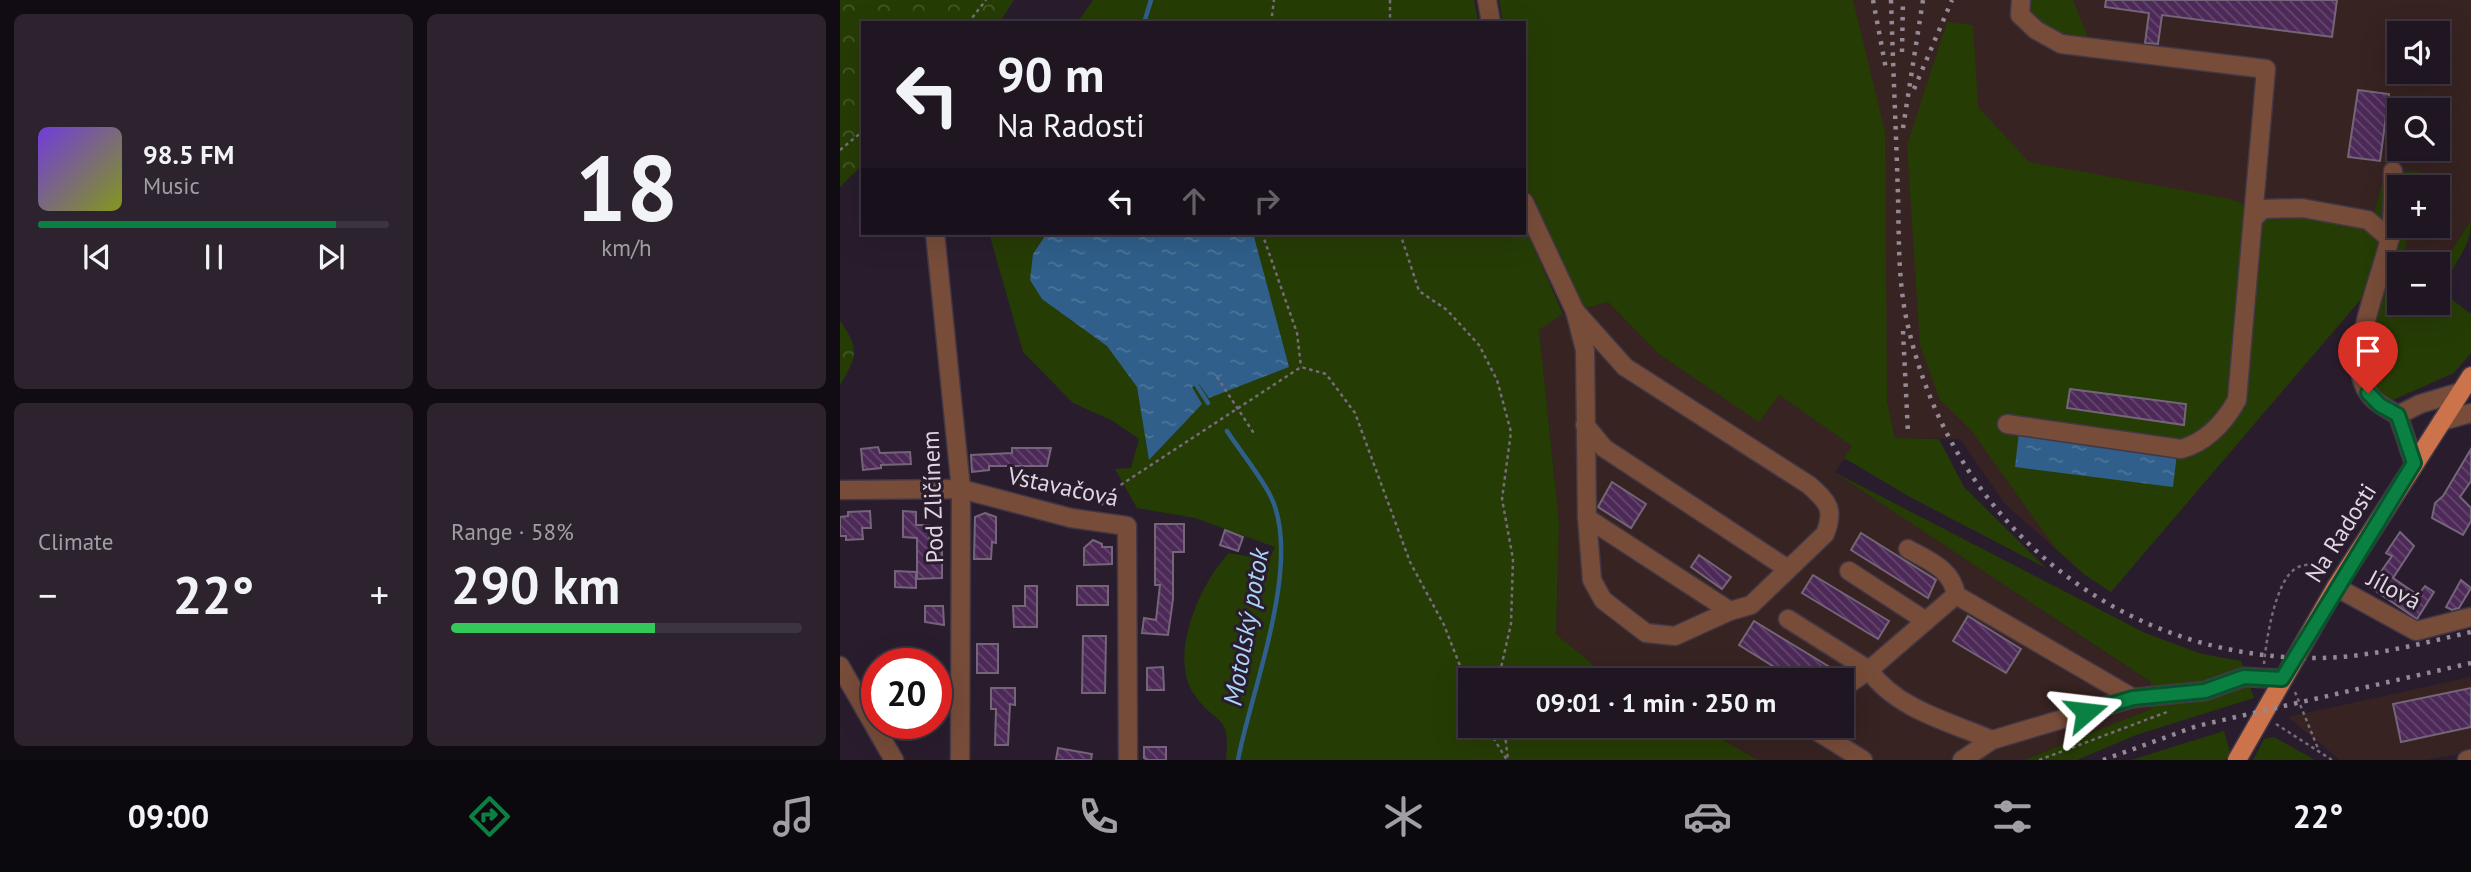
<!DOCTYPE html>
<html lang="en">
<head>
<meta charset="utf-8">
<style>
	:root { --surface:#1f1622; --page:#2c232f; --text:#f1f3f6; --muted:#a19fa5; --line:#3c3540; --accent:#0b8043 }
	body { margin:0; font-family:"PT Sans",sans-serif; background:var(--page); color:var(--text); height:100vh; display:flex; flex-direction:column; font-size:26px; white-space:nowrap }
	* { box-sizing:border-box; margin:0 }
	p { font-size:23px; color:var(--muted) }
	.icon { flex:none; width:38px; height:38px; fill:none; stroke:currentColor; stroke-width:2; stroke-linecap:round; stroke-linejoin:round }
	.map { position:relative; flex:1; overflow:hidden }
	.drawer { display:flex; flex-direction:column; gap:14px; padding:14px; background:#110c13; width:840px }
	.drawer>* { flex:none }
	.hud { position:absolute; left:21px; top:21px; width:665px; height:214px; border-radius:0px; box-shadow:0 7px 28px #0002,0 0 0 2px var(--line); background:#1f1622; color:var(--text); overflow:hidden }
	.controls { position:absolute; left:1547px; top:21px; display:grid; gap:14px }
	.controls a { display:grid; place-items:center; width:63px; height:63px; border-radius:0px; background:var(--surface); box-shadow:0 7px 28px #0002,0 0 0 2px var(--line); font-size:35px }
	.speed { position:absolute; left:21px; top:648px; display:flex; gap:14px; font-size:35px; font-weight:700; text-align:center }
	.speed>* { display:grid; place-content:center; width:91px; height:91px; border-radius:50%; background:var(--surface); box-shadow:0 7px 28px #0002,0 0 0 2px var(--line); line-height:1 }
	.speed .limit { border:10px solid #d22; background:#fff; color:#111 }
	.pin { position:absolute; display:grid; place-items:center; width:60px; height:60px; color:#fff; margin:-72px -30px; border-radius:50% 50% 50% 0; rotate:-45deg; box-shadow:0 0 7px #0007 }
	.pin .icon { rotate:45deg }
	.me { position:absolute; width:77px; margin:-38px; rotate:73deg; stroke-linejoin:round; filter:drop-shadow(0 0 5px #0008) }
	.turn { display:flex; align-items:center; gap:24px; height:147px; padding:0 21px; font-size:32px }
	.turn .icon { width:91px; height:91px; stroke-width:2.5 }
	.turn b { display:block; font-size:49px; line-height:60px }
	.lanes { display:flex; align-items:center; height:66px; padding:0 21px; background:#0003; justify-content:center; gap:35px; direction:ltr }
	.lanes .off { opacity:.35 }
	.big { font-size:52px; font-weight:700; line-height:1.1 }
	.drawer .card { flex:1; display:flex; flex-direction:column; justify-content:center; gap:10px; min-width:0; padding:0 24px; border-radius:10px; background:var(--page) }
	.drawer .dial { align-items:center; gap:0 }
	.dial b { font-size:91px; line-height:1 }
	.song { display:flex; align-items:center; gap:21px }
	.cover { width:84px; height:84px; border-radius:10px; background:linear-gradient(135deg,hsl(260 70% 55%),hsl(70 70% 35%)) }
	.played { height:7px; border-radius:4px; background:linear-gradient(90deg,var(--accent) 85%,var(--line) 85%) }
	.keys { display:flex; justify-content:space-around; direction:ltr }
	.heat { display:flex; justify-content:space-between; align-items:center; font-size:38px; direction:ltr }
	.charge { height:10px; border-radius:5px; background:linear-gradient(90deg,#34c759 58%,var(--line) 0) }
	.drawer .tiles { flex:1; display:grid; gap:14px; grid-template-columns:repeat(2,1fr) }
	.trip { position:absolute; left:618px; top:668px; width:396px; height:70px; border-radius:0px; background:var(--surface); box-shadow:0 7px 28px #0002,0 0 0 2px var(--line); font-weight:700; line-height:70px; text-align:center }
	.dock { display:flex; height:112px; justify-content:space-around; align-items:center; background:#0c090e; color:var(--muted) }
	.dock .icon { width:49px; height:49px }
	.dock .selected { color:var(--accent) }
	.dock b { font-size:32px; color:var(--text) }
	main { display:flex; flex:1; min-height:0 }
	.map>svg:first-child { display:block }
</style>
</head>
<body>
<main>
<section class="drawer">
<div class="tiles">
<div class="card">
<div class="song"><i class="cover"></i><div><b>98.5 FM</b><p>Music</p></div></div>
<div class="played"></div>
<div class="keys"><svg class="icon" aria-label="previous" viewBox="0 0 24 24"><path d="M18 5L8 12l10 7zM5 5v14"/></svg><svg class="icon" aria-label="pause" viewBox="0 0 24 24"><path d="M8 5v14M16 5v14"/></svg><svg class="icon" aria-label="next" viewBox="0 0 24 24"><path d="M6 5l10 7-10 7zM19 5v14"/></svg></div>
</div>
<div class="card dial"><b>18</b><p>km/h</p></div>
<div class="card"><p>Climate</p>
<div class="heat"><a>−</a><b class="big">22°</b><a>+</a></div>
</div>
<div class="card"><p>Range · 58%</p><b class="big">290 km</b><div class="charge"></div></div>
</div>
</section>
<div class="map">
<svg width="1631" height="760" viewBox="0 0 1631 760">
	<defs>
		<pattern id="forest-crowns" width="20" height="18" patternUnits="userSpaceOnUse" patternTransform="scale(1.75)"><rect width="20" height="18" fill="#263c05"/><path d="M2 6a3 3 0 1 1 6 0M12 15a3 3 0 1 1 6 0" fill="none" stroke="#455729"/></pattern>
		<pattern id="water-ripples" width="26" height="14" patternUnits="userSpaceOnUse" patternTransform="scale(1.75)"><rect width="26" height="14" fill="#2f5f8a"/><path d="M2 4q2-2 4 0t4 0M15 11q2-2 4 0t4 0" fill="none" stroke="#4d759a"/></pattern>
		<pattern id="building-back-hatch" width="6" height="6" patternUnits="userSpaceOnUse" patternTransform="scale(1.75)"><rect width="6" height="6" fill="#4c2957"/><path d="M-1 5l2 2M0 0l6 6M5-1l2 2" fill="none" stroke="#65476f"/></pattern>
	</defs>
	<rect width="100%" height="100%" fill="#291d2d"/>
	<polygon fill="#372322" points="1631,677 1631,752 1586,760 1500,760 1448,717"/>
	<g fill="#372321" fill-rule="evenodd">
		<path d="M1013 0H1631V220L1598 272V264H1559L1533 285 1271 592 1245 575 1165 504 1120 439 1055 438 1047 401 1026 66ZM1559 33H1598V72H1559ZM1559 110H1598V149H1559ZM1559 187H1598V226H1559Z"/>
		<polygon points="768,302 819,354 919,421 938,394 1013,446 995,472 1311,682 1311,709 1184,760 918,760 859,726 1001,726 1001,681 779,681 761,671 716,634 719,522 699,330 723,314"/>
	</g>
	<g fill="#263c05" fill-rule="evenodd">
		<polygon points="253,0 634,0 639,23 237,23"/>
		<polygon points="659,0 1013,0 1045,132 1047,401 1055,438 1099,439 1124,487 1206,568 1070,497 1004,458 1012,446 939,395 919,422 819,354 768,302 742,309 701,226 684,180 684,23 663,23"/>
		<path d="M1186 0H1233L1248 38C1223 33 1191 30 1186 0Z"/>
		<path d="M1107 22 1133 25 1138 107 1189 162 1390 199 1435 215 1531 224 1546 170 1580 172 1578 187H1559V226H1570L1565 249 1576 264H1559V303H1598V272L1631 220C1631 256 1607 262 1606 295L1631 314V353L1614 373 1555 399 1550 404C1544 398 1535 391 1531 384 1519 352 1538 315 1547 285H1533L1271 592 1245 575 1216 549 1131 430 1100 400 1080 345 1067 145ZM1230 389 1346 404 1344 424 1228 408Z"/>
		<path d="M684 225 723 314 699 330 719 522 716 634 761 671 779 681H630V726H859L918 760H386C391 713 377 726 356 697 326 659 360 583 389 553L429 560 435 547 355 518 297 508 275 469 291 468 299 439 273 421 233 403 183 352 149 233H684Z"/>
		<polygon points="994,472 1305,633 1362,654 1401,661 1414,698 1296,735 1237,760 1184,760 1311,709 1311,682"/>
		<polygon points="1384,731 1390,752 1385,760 1291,760"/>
		<polygon points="1434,737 1475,760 1413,760 1424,739"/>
	</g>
	<g fill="url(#forest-crowns)">
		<polygon points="0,0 174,0 159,23 23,23 23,164 0,187"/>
		<path d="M0 321C20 349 17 356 0 385Z"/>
	</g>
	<g fill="url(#water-ripples)">
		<polygon points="207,233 413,233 449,367 369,398 359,384 352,387 362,404 309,460 297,387 267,346 202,299 190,280 193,254"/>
		<polygon points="1179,432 1337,453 1333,487 1175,467"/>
	</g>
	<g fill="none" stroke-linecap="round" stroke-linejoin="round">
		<g stroke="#2f5f8a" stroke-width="4.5">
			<polyline points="304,23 311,0"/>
			<polyline points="354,381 368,403"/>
			<path d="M387 431C400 451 417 471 429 493 465 558 411 690 398 760"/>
		</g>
	</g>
	<g fill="url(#building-back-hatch)" stroke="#746579" stroke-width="2">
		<polygon points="1266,0 1497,0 1492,37 1322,15 1318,44 1305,43 1309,13 1265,7"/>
		<polygon points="1518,90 1549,94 1540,161 1508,157"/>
		<polygon points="1230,389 1346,404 1344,425 1227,408"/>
		<polygon points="38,447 40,453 70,452 71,464 41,465 41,468 23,470 21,449"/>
		<polygon points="172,448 211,448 207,466 149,466 149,470 132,472 131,455 172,453"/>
		<polygon points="1631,449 1631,481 1620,497 1631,508 1631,521 1623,535 1592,518 1595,503 1603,496"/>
		<polygon points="772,482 806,504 791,528 758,507"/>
		<polygon points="30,511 31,528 22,528 23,539 6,540 6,536 0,536 0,517 8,516 8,512"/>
		<polygon points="63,511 76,512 76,525 90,525 89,550 102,550 102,578 77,579 77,538 63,537"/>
		<polygon points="145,513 156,517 156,543 152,542 151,559 134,559 135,517"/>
		<polygon points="315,524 344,524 344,552 333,552 333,599 328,635 302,633 304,618 316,620 320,585 315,585"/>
		<polygon points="385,530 403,537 398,551 380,545"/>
		<polygon points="1560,532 1574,546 1553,578 1578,595 1585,586 1594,592 1577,619 1530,587 1552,556 1546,553"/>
		<polygon points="1021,533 1096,580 1088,598 1011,550"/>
		<polygon points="253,540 262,544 262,547 272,547 272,564 244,565 244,548"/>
		<polygon points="859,555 891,577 882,589 851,567"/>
		<polygon points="55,571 76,572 76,588 55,587"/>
		<polygon points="973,575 1049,621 1038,639 962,593"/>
		<polygon points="1621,580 1631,588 1619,608 1612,610 1606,607"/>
		<polygon points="185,586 197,586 197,627 174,627 173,606 185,606"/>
		<rect x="237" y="586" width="31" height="19"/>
		<polygon points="85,606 103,606 104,625 85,622"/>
		<polygon points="1128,616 1181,649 1166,673 1113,641"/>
		<polygon points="914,621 993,669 986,681 957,681 899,645"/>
		<polygon points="243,636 266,636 265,693 242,693"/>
		<rect x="137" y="644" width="21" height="29"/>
		<polygon points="323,667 324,690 307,690 307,668"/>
		<polygon points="151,688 175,688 175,705 170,704 168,745 155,745 156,709 151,709"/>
		<polygon points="1631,688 1631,727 1561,742 1553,704"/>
		<polygon points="304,747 326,747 326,760 307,760 304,758"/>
		<polygon points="218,748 252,754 251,760 216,760"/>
	</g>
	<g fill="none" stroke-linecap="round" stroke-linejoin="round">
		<g stroke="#423746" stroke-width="21">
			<g id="minor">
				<polyline points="647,0 651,23"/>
				<path d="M1553 171C1553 194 1554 218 1549 241 1541 278 1510 347 1523 383 1529 400 1544 407 1558 415"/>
				<polyline points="684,202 735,311 745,350 747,518 752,580 763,600 806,633 835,636 890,611"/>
				<polyline points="1413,219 1423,209 1462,208 1528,220 1550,239"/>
				<polyline points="95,233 121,489 120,760"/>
				<path d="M735 311 785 367 969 485C988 502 995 509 985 534L911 605 890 611 747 518"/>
				<polyline points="1602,421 1631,413"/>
				<path d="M1167 424 1341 449C1367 442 1384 423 1397 400L1426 69 1221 44 1196 30 1180 15 1181 0"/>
				<polyline points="745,425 764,448 948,569"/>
				<polyline points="1574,463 1558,415 1580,404 1620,392"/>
				<polyline points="0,490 121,489 231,518 287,526 288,760"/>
				<path d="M1068 549C1089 561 1112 569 1116 595"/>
				<polyline points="1009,571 1086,621"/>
				<polyline points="1496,587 1576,631 1631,617"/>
				<polyline points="948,619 1029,670 1116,595 1293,698"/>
				<polyline points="0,666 54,760"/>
				<path d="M1001 689 1029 670C1056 709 1110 722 1152 740"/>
				<polyline points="981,726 980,733 1023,760"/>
				<polyline points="1122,760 1152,740 1293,698 1365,691 1404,677 1442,679"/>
				<polyline points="1627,760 1631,759"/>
			</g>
		</g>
		<g stroke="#423746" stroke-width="21">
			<polyline id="major" points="1397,760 1496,587 1631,376"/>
		</g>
		<g stroke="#776c7a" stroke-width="2.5" stroke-dasharray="3.5 3.5" stroke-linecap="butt">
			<polyline points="550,0 550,23"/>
			<polyline points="128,23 146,0"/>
			<polyline points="431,23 434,0"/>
			<polyline points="0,150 23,131"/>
			<polyline points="422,233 457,333 461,367"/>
			<polyline points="560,233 579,291 607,310 639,345 657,380 671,432 662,499 673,559 671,624 658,681"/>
			<polyline points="377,377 415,435"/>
			<polyline points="261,505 282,484 461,367 486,374 515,413 570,562 604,625 630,691"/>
			<path d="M1424 664C1426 641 1435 582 1455 569 1463 563 1473 565 1482 565"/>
			<polyline points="1455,692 1479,751"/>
			<polyline points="1436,724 1492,760"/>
			<polyline points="646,726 667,760"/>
			<polyline points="664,726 668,760"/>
			<polyline points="1199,760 1327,712"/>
		</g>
		<use href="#minor" stroke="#774c39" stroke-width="18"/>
		<use href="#major" stroke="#cc734b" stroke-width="18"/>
		<g stroke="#948a97" stroke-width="4.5" stroke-dasharray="3.5 7" stroke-linecap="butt">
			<polyline points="1033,0 1046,69"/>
			<path d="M1051 0C1053 65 1056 131 1058 196 1059 236 1058 278 1066 317 1107 516 1270 658 1475 658 1528 658 1579 644 1631 632"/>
			<polyline points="1062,52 1063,0"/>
			<polyline points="1074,89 1112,0"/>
			<polyline points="1063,128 1083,0"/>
			<polyline points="1063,331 1068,433"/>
			<polyline points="1263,760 1357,726 1631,663"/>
		</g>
	</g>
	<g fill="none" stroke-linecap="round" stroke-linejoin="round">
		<g stroke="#07532c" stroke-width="18">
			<polyline id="route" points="1246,712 1293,698 1365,691 1404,677 1442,679 1574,463 1558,415 1540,405 1528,393"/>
		</g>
		<use href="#route" stroke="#0b8043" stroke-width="12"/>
	</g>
	<g text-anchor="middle" stroke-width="6" stroke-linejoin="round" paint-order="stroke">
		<g font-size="24" fill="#dfd6e2" stroke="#291d2d">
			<text transform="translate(223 487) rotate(12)" y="8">Vstavačová</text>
			<text transform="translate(93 497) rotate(-92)" y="8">Pod Zličínem</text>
			<text transform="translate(1501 533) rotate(-58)" y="8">Na Radosti</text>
			<text transform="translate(1554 590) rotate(28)" y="8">Jílová</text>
		</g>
		<g font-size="26" font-style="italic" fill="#abd4fb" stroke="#291d2d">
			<text transform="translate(406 627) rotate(-80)" y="9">Motolský potok</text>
		</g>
	</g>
</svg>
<div class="controls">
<a><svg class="icon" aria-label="sound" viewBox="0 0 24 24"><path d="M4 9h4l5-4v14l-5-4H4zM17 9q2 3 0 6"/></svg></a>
<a><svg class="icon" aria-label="search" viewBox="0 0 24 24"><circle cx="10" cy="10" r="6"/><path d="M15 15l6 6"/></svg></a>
<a>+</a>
<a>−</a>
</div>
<div class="speed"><div class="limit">20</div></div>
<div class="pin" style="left:1528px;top:393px;background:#d93025"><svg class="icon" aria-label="arrive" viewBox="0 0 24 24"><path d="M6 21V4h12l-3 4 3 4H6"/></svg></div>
<svg class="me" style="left:1246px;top:712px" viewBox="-20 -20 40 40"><path d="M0-17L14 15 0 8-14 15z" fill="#0b8043" stroke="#fff" stroke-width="4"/></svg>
<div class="trip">09:01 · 1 min · 250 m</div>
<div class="hud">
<div class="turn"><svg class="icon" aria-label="left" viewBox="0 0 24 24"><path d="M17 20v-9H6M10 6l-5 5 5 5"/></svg><div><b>90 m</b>Na Radosti</div></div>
<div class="lanes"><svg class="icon" aria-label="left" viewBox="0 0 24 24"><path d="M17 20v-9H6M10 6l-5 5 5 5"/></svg><svg class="icon off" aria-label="ahead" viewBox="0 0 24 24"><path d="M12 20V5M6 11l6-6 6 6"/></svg><svg class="icon off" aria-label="right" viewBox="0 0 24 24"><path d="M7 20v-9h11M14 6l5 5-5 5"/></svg></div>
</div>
</div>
</main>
<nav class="dock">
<b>09:00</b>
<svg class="icon selected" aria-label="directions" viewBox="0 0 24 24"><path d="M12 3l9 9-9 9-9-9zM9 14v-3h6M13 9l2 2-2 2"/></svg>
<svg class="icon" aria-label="music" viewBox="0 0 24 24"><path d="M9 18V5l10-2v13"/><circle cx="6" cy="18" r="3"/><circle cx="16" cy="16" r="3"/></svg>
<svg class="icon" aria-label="phone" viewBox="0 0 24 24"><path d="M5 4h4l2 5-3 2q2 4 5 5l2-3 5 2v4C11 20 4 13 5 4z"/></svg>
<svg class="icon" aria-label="climate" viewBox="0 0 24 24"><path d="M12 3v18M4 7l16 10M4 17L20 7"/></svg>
<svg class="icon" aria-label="car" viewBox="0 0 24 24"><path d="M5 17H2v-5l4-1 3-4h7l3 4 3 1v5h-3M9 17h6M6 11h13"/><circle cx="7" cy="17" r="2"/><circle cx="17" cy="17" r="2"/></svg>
<svg class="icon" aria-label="filters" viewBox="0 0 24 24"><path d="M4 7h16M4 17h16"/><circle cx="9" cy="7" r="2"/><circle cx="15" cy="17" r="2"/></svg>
<b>22°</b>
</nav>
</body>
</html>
